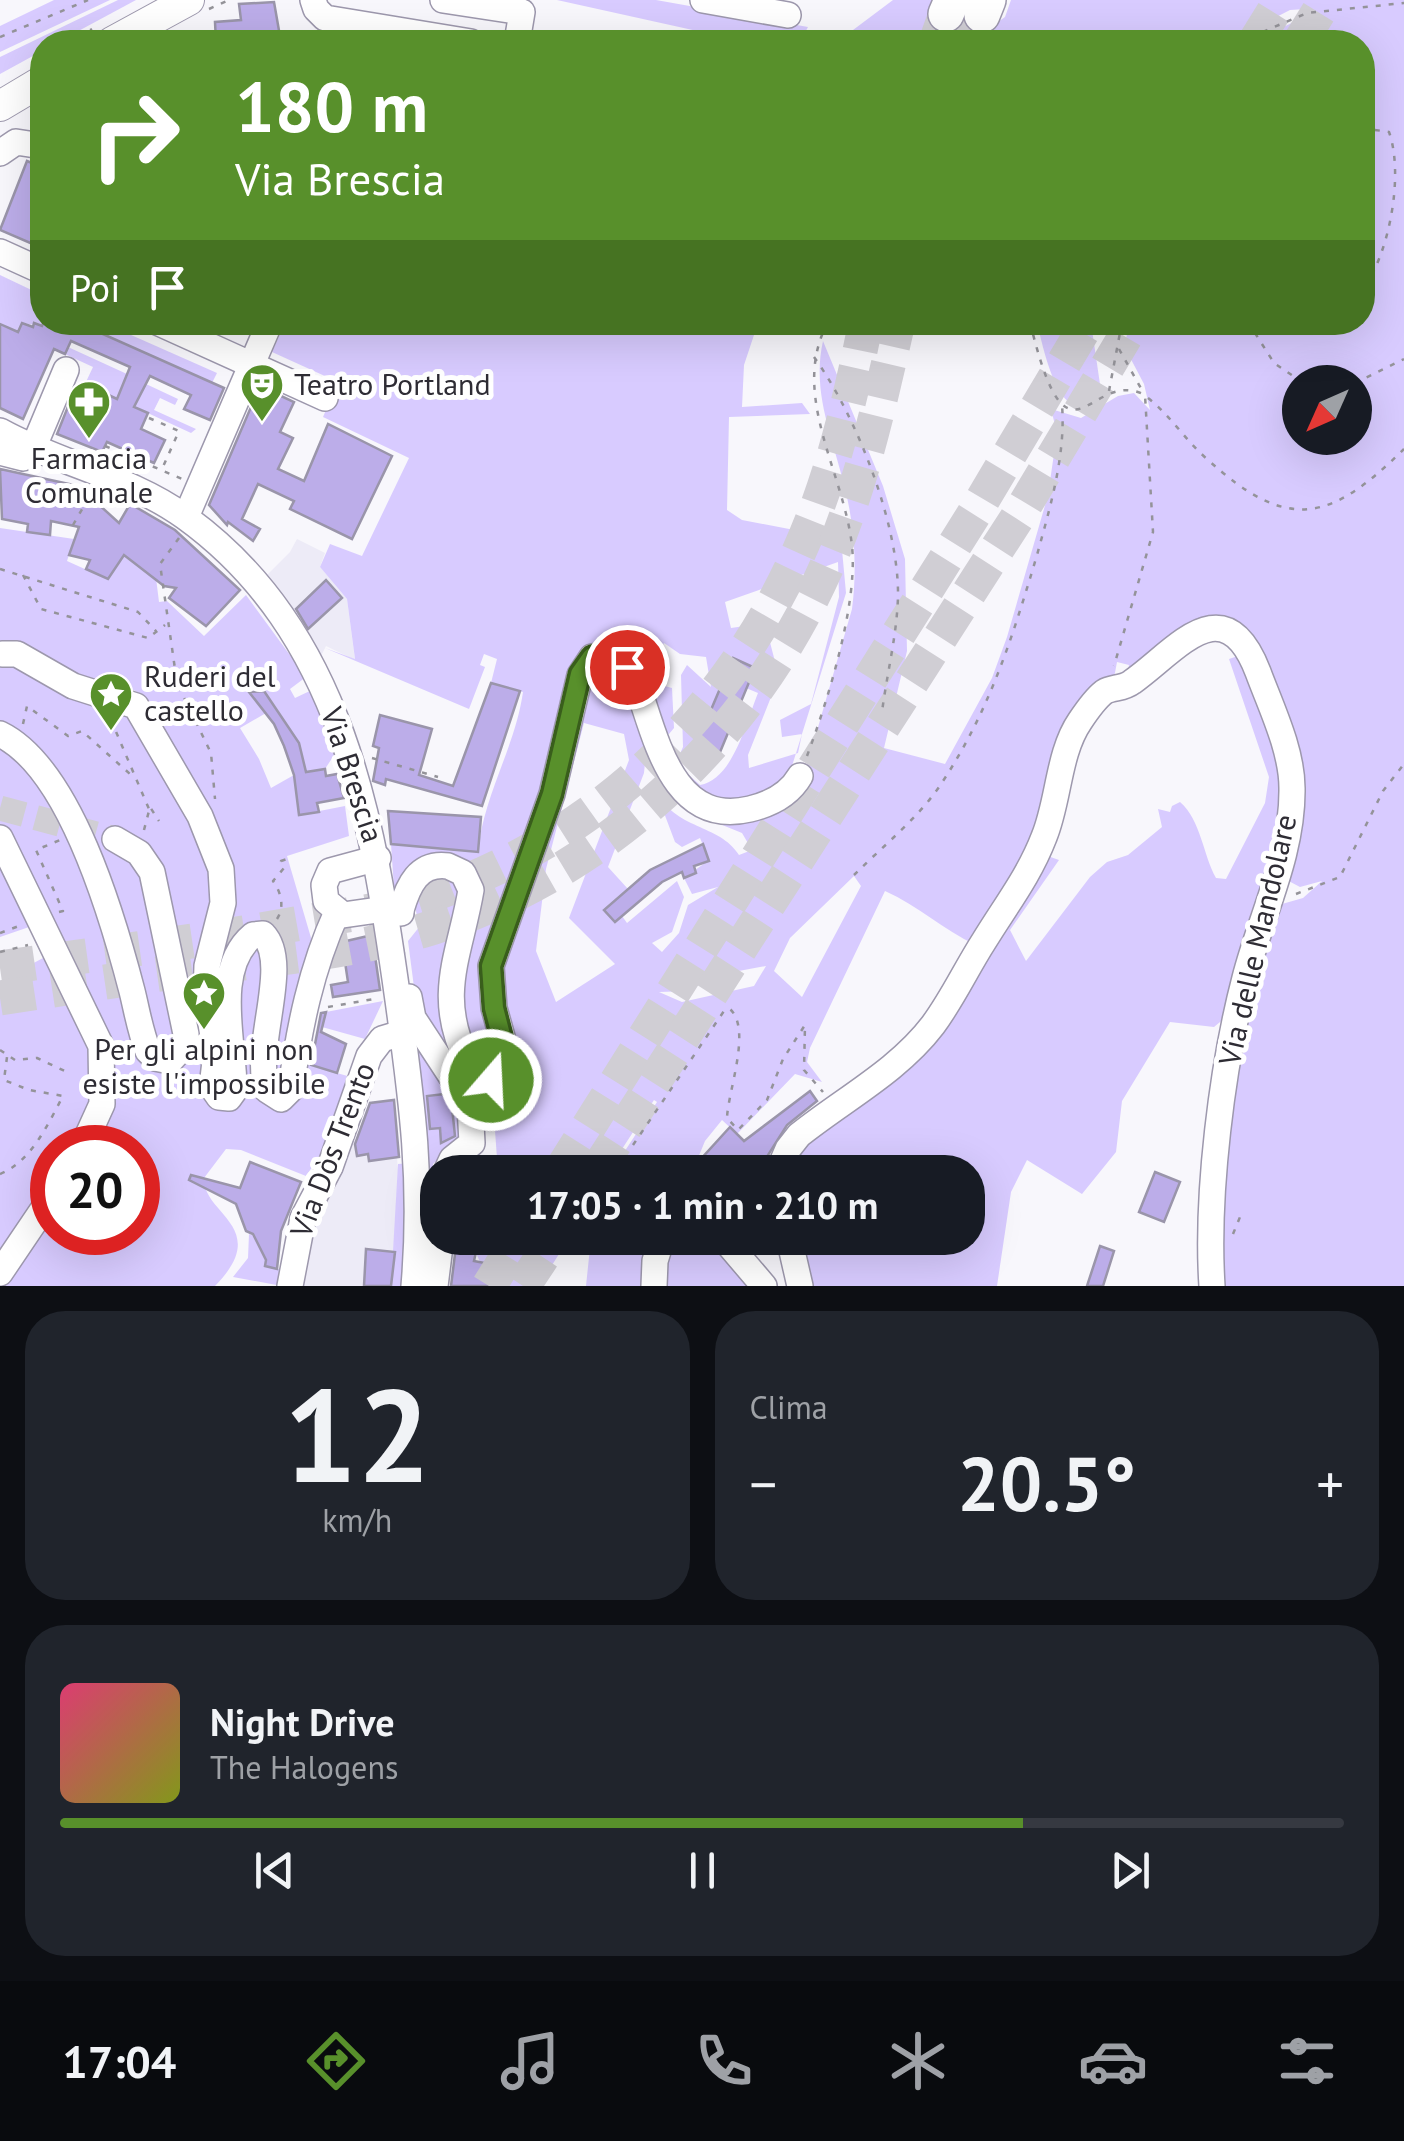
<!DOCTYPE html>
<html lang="it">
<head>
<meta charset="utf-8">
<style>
	:root { --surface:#171b24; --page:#20242c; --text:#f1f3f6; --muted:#9ea1a6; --line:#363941; --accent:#58902b }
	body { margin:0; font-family:"PT Sans",sans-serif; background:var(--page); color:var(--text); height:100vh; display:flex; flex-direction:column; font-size:38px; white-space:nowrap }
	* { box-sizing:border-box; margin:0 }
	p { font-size:32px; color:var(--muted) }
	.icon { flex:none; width:55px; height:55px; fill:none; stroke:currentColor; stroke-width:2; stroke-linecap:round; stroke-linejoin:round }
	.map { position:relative; height:1286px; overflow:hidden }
	.panel { display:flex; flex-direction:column; gap:25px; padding:25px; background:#0d0f14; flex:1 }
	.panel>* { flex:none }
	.guide { position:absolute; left:30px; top:30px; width:1345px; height:305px; border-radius:40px; box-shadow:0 10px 40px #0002; background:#58902b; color:#fff; overflow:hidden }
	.needle { width:65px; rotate:225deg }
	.buttons { position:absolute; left:1282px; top:365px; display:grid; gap:20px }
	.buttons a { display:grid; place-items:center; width:90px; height:90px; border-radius:50%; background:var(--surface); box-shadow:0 10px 40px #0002; font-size:50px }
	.speed { position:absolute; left:30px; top:1125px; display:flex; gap:20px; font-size:50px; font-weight:700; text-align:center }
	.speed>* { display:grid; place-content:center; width:130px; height:130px; border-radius:50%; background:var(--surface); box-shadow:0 10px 40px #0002; line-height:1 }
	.speed .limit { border:15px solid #d22; background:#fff; color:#111 }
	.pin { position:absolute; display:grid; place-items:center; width:85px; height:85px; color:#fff; margin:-42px; border:5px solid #fff; border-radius:50%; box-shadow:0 2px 10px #0007 }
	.me { position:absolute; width:110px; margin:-55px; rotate:19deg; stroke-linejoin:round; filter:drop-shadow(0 0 8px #0008) }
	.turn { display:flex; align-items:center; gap:35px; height:210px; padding:0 40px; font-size:45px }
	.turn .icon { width:130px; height:130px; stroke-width:2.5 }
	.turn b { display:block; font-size:70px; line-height:85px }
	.then { display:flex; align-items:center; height:95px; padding:0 40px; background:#0003; gap:20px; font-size:38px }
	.big { font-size:75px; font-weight:700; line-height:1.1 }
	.panel .widget { flex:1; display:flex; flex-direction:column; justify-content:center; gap:15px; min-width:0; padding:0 35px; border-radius:40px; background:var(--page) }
	.panel .dial { align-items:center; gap:0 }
	.dial b { font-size:130px; line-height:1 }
	.song { display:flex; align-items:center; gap:30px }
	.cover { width:120px; height:120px; border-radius:15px; background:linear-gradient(135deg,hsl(340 70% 55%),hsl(70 70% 35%)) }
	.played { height:10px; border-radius:5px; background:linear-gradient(90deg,var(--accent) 75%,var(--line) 75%) }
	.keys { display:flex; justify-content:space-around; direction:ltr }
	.heat { display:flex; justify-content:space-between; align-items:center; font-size:55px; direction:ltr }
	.panel .tiles { flex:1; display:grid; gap:25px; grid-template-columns:1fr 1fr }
	.widget:last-child { grid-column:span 2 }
	.trip { position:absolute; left:420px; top:1155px; width:565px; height:100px; border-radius:40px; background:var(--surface); box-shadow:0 10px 40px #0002; font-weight:700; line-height:100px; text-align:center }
	.dock { display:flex; height:160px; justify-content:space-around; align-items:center; background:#090b0e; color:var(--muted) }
	.dock .icon { width:70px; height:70px }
	.dock .current { color:var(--accent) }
	.dock b { font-size:45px; color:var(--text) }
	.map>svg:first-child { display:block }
</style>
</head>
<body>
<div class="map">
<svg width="1404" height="1286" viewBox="0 0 1404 1286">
	<rect width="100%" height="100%" fill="#f8f7fc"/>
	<g fill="#edebf7">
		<polygon points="297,539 325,553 320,567 347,599 355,660 326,646 321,656 267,575 290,552"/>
		<polygon points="355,1141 357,1155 368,1154 369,1161 397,1157 399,1186 391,1286 297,1286 298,1266 344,1144"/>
	</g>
	<g fill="#d8cbff" fill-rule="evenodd">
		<polygon points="54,0 110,0 0,52 0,26"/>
		<polygon points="118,0 136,0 58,42 42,42 42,51 0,74 0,57"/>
		<polygon points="557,0 656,0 808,27 800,42 747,42"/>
		<path d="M893 0H937L956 14 974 13 998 22 1005 17 1011 0H1404V1286H1218L1222 1165 1237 1044 1275 906 1303 898 1322 881 1300 887 1281 877 1296 794 1234 628 1126 681 1129 665 1117 662 1114 678 1107 677 1103 686 1052 804 976 945C943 930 919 906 885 891L810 1048 807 1062 822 1082 795 1074 737 1134 722 1120 705 1141 698 1158 712 1172H693L698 1158 693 1156 686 1172H620L622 1168 617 1163 657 1102 654 1100 607 1172H498L494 1117 481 1111 418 1018 408 941 420 926C411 903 416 885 439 875L459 883 446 1029 503 1087 496 978 588 673 603 664 624 677 647 743 644 773 608 867 628 889 605 910 614 922 622 916 627 923 677 881 684 897 672 932 652 943 662 952 679 933 688 905 718 887 692 894 684 878 709 860 700 838 682 847 675 842 655 789C675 831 719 823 739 855L752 850 742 833 700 816 802 783 852 609C857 571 855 530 846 493 834 440 811 394 823 341L883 486 905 559 907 651 884 748 945 764 992 678 1007 637 1048 495 1057 433 1051 409 1081 418 1118 396 1134 393 1150 410 1144 384 1124 346 1130 323 1362 322V42H1250L1294 22 1307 20 1305 9 1290 10 1228 42H823L831 30 849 33ZM1300 382H1355V438H1300ZM584 723 624 734 629 760 569 918 615 964 556 1002 536 951 546 869ZM854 876 861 886 802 997 774 971 790 938ZM766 966 754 986 682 1002 659 992 690 991 712 976Z"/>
		<polygon points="0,275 42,295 42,326 22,323 18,332 0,324"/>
		<polygon points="76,323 104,323 217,373 212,383"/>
		<path d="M285 323H758L744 365 742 407 802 403 810 414 729 417 727 510 742 520 841 539 846 593 787 782 757 799H709L672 760 700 785C733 780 747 720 758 693L746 688 754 667 733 658 688 764 678 758 683 747 681 675 687 665 711 687 706 657 680 654 664 643 651 671 650 682 672 688 674 728 669 734 662 732 602 645 554 744 518 864 480 971 499 1044 496 1066 484 1069 456 1009 465 866 394 888 391 844 478 852C483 796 515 748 523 692L491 683 497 659 484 654 480 665 485 667 469 709 325 648 355 659 347 599 320 567 330 544 362 556 409 458 323 417 338 382 272 352ZM838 562 839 597 811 704 780 720 782 737 802 734 798 753 749 768 748 755 779 677 765 623 731 628 725 602Z"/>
		<path d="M1037 323H1091L1101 391C1061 443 1043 345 1037 323Z"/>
		<polygon points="57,342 127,374 124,381 146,384 178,399 175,405 160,398 154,410 196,429 191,433 85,384 93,367 54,349"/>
		<path d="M0 528 74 539 67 561 107 579 124 554 156 578 159 602 167 601 204 636 246 595 306 677 290 689 295 698 314 689 340 746 325 769 306 772C297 740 284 716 264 691L250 692 266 713 240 728 259 759 271 788 294 775 299 815 345 806 349 836 287 856 314 948 298 1062 351 1077 325 1158 319 1157 306 1176 241 1150 226 1149 204 1178C202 1214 273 1227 215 1286H0V981L43 958 32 926 0 937ZM105 684C142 686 161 703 166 742ZM52 1148H138V1232H52Z"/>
		<path d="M1241 655 1278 745 1287 805 1226 1017 1214 1027 1170 1022 1122 1101 1116 1152 1082 1194 1027 1160 1011 1192 997 1286H804L794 1238H968V1172H782L785 1161 887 1076 1042 854 1059 860 1010 930 1026 961 1090 877 1107 862 1128 855 1162 827 1158 809 1170 812 1172 806 1180 802C1201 820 1203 855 1216 878L1226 879 1265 803 1269 777 1229 659Z"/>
		<polygon points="383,1001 365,1039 322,1027 326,1012"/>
		<polygon points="407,1020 464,1104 466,1144 449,1148 433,1164 431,1286"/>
		<polygon points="412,1163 407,1286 391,1286 398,1164"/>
		<polygon points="249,1234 268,1241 265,1266 283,1270 282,1286 233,1277 248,1258"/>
		<polygon points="483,1238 569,1238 539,1286 497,1286 495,1266 480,1262 476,1253"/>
		<polygon points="591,1238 656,1238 647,1286 586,1286"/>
		<polygon points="701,1238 711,1238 756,1286 659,1286 663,1245 685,1255"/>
	</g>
	<g fill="#bcade9" stroke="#9a95aa" stroke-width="2.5">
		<polygon points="274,2 281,42 216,42 215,22 241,20 239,4"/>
		<polygon points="27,161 42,167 42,248 0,230"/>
		<polygon points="44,322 76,322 224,388 210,420 184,409 191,395 150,376 134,407 148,413 141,429 165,440 154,463 107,442 102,452 57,434 71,399 77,401 85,384 117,399 130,367 71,341 65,354 54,349 23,419 0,408 0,324 18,332 22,323 33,327 34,323 42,326"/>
		<polygon points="260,386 294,402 280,432 293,438 278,469 304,481 328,424 392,456 352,539 290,509 294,501 258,484 242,519 260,529 253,541 228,522 227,525 209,505"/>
		<polygon points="0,469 87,488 85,492 119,523 130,504 134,506 175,530 240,590 206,626 169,598 176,588 164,586 124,555 108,579 86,569 90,560 69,555 79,527 51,521 50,535 27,532 28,524 2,519"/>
		<polygon points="326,580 342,598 308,629 296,609"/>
		<polygon points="733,658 755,668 718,757 699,773 688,764"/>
		<polygon points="491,683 520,691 482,806 386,779 385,785 373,781 379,748 373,746 380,715 432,729 419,775 453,786"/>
		<polygon points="264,691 299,743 306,772 325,769 326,776 337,774 344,798 317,803 319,812 299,815 294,775 284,746 274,724 249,692"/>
		<polygon points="388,811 481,817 478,852 391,844"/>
		<polygon points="703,844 709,861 694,866 696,873 684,878 682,872 662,882 615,922 604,910 650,870"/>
		<polygon points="372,935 380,990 333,997 331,985 348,982 342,942"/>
		<polygon points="326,1012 321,1032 346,1044 337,1073 311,1065 321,1013"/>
		<polygon points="810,1091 817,1101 787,1125 763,1163 755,1160 742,1172 712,1172 700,1160 730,1127 744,1141"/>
		<polygon points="444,1094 452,1107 455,1136 441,1143 440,1128 430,1129 427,1096"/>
		<polygon points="394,1100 399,1157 369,1161 368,1154 357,1156 355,1144 370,1103"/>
		<polygon points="250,1162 301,1182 281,1231 277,1269 265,1266 266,1260 253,1234 246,1231 236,1204 189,1180 191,1175 240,1188"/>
		<polygon points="1155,1172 1180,1182 1164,1222 1139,1212"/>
		<polygon points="457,1238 479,1238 474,1261 495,1265 492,1286 451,1286"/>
		<polygon points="1100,1246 1114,1251 1103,1286 1087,1286"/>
		<polygon points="366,1249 395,1252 391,1286 364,1286"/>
	</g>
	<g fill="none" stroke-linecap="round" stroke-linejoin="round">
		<polyline stroke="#d0ced4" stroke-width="25" stroke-dasharray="25 12" stroke-linecap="butt" points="0,808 115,839"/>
		<g stroke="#d0ced4" stroke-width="35" stroke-dasharray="35 18" stroke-linecap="butt">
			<polyline points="936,42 946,14"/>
			<polyline points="969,42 982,15"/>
			<polyline points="1255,42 1281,0"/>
			<polyline points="1300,42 1326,0"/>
			<path d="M0 968C102 953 206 941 306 922 346 915 387 910 425 897 612 833 745 697 815 513 838 452 853 386 866 322"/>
			<path d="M0 998C67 988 135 977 203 968 280 958 359 951 434 927 626 865 778 710 845 520 868 456 883 388 898 322"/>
			<polyline points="560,1172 974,514 1088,322"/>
			<polyline points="596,1172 1017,518 1134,322"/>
			<polyline points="489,1286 519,1238"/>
			<polyline points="523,1286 555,1238"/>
		</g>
		<g stroke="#9d98ad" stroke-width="28">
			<g id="minor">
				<polyline points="313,0 316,9 325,18 471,42"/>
				<polyline points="443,0 522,12 517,42"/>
				<polyline points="703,0 788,15"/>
				<polyline points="0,153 16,142 42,146"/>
				<polyline points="0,252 42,271"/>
				<polyline points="157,322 325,398"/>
				<path d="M0 431C59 464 130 477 185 517 343 631 373 821 398 1000 412 1101 423 1183 414 1286"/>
				<polyline points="0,452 23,458 32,451 66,370"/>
				<polyline points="186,517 270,322"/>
				<path d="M2 654H17L73 686 136 706 200 816 221 869 223 903 207 966 206 995 216 1053 212 1087 219 1097 229 1098 234 1091C235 1045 211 970 253 935L263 934C292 964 252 1047 267 1090L281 1099 291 1089C299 1028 311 969 337 912"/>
				<path d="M0 734C70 768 113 918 132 991 137 1011 140 1031 148 1051L155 1058 170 1061 184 1046 186 1034 152 872 139 853 115 839"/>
				<polyline points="0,838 101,1046 102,1104 82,1148"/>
				<polyline points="378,858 330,871 324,885 326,901 343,915 385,909 401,913"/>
				<path d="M401 910C408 886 418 862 448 866L463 873 471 890C460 955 435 995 467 1060 474 1074 483 1081 498 1079L509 1062 494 1008 491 966 552 794 580 675 592 657C613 652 624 663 635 679 655 732 670 828 750 809 771 804 789 795 800 776"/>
				<polyline points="409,997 413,1018 470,1105 472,1143 452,1159 446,1172"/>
				<path d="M778 1172 788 1149 799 1135C844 1099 898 1071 933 1025 953 998 966 969 984 941 1006 905 1029 876 1044 837 1059 801 1058 753 1080 721 1086 712 1095 699 1104 692 1112 687 1123 689 1132 682 1176 651 1224 584 1258 672 1271 707 1292 750 1292 788 1293 855 1261 915 1245 978 1222 1066 1206 1195 1212 1286"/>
				<polyline points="723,1238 764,1286"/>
				<polyline points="789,1238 800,1286"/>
				<polyline points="0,1273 52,1196"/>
				<polyline points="290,1286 303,1218 330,1167 369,1056 382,1039 402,1033"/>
				<polyline points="435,1286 441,1238"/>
				<polyline points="654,1286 655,1261 662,1238"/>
			</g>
		</g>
		<g stroke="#9d98ad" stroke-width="32">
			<g id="major">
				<polyline points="112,42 189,0"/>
				<polyline points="0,106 42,81"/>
			</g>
		</g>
		<g stroke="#9d98ad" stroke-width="38">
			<g id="highway">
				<polyline points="946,14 952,0"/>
				<polyline points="982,15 988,0"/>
			</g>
		</g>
		<g stroke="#949399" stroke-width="2.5" stroke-dasharray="5 8" stroke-linecap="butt">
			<polyline points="209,9 229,0"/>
			<polyline points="176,32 182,42"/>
			<polyline points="237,33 245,33"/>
			<polyline points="0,37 88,0"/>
			<polyline points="67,42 92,29"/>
			<polyline points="1239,42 1307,13 1404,3"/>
			<polyline points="40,124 42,111"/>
			<path d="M1362 128 1389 132C1404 174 1390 253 1362 291"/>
			<path d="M1030 322C1069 484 1089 366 1145 395L1153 532 1114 666"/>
			<polyline points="1248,322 1274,363 1302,382"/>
			<polyline points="1119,349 1143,392"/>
			<path d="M814 357C856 415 899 524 898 596 897 635 887 673 882 712"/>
			<polyline points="1355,383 1404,359"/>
			<polyline points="1109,391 1122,322"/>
			<path d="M1148 398C1171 416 1185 440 1207 459 1288 533 1330 522 1404 449"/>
			<polyline points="149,418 179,431 162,469"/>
			<polyline points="105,446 182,479"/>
			<polyline points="73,525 92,492"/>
			<polyline points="179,538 160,564 177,683 211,753 215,799"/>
			<polyline points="0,569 138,612 156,631"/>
			<polyline points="23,575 41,609 148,638 165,625"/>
			<polyline points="111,720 149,809"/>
			<polyline points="23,724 27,706 68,736 82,731 130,774"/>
			<path d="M807 756C828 700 858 604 852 546 844 472 789 394 828 322"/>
			<polyline points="372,758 438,777"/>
			<polyline points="144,830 150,807 159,821"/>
			<path d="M854 875C882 847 917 819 939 787 989 713 1012 639 1037 555 1050 508 1066 454 1062 405"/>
			<polyline points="1296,894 1340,877 1383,791 1404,764"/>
			<polyline points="59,912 63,911 36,850 60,840"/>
			<path d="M277 919C285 907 281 892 273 881L284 868 281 861 287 859"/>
			<polyline points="0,933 19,926"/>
			<polyline points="0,952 28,945"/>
			<polyline points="328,1007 374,999"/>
			<polyline points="0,1050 15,1060 37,1058 67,1072"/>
			<path d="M633 1145 724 1011 730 1009C752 1029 728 1091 727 1118L738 1130 767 1100 783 1059 805 1025 804 1070 823 1092"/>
			<path d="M0 1174C31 1162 48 1124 63 1096L29 1090 4 1080 7 1057"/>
			<polyline points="1233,1234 1240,1217"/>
		</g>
		<use href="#minor" stroke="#fff" stroke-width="25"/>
		<use href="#major" stroke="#fff" stroke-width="30"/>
		<use href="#highway" stroke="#fff" stroke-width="35"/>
	</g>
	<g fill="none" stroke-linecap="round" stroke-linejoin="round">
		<g stroke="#395e1c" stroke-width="25">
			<polyline id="route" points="491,1080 503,1074 508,1062 494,1008 491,966 552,794 580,674 592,657 600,655 616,658 627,667"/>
		</g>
		<use href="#route" stroke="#58902b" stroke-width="18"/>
	</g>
	<defs>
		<g id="theatre-pin" transform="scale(2.25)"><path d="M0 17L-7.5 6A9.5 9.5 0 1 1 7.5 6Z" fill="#58902b" stroke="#fff"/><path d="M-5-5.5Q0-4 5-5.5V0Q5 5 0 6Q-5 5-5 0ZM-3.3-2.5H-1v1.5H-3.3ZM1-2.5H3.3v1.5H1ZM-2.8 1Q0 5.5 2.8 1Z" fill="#fff"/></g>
		<g id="pharmacy-pin" transform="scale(2.25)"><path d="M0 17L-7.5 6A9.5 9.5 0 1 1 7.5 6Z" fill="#58902b" stroke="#fff"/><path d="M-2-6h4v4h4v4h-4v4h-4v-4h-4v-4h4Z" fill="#fff"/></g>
		<g id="sight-pin" transform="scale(2.25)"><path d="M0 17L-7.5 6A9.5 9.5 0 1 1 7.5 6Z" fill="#58902b" stroke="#fff"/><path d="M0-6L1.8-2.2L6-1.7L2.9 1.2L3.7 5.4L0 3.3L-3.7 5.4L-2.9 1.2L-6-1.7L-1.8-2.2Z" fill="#fff"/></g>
	</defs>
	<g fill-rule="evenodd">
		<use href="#theatre-pin" x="262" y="385"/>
		<use href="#pharmacy-pin" x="89" y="402"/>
		<use href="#sight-pin" x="111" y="694"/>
		<use href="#sight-pin" x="204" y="993"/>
	</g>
	<g text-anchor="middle" stroke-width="10" stroke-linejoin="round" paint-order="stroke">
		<g font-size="30" fill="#2e2c34" stroke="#fff" text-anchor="start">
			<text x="294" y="395">Teatro Portland</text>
			<text x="89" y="469" text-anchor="middle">Farmacia<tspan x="89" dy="34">Comunale</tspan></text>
			<text x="144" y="687">Ruderi del<tspan x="144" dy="34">castello</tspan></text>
			<text x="204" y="1060" text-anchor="middle">Per gli alpini non<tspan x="204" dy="34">esiste l'impossibile</tspan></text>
		</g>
		<g font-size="30" fill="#2e2c34" stroke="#fff">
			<text transform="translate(352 775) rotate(72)" y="10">Via Brescia</text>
			<text transform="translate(1258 940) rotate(-77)" y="10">Via delle Mandolare</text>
			<text transform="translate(333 1150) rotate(-69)" y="10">Via Dòs Trento</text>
		</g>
	</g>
</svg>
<div class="buttons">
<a><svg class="needle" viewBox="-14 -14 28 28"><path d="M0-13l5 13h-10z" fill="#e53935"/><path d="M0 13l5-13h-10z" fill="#9ea1a6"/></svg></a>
</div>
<div class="speed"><div class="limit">20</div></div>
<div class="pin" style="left:627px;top:667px;background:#d93025"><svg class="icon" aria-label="arrive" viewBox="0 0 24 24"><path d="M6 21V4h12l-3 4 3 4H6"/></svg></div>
<svg class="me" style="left:491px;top:1080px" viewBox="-20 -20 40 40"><circle r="17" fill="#58902b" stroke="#fff" stroke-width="3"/><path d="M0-11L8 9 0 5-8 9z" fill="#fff"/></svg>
<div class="trip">17:05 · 1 min · 210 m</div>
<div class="guide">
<div class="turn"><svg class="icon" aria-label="right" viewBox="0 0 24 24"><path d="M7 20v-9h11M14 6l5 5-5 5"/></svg><div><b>180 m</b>Via Brescia</div></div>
<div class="then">Poi<svg class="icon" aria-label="arrive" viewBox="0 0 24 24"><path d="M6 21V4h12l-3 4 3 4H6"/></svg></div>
</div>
</div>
<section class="panel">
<div class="tiles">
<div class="widget dial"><b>12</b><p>km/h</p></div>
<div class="widget"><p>Clima</p>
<div class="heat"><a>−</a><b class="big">20.5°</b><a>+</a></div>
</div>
<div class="widget">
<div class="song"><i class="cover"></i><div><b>Night Drive</b><p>The Halogens</p></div></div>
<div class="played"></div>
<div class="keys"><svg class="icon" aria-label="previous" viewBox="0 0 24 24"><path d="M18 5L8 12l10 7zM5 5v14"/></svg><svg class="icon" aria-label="pause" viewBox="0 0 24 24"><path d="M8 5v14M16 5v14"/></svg><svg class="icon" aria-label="next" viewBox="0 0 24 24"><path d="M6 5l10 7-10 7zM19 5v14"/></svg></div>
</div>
</div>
</section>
<nav class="dock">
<b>17:04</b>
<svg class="icon current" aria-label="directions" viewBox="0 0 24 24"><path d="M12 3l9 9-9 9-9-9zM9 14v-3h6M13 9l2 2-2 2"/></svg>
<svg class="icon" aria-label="music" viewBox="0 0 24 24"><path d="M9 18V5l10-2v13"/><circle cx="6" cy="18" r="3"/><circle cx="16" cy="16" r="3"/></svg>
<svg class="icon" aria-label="phone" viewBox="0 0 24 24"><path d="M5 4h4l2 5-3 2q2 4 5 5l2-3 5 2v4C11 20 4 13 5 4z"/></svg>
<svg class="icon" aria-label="climate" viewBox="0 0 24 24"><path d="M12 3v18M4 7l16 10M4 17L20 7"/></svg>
<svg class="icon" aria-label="car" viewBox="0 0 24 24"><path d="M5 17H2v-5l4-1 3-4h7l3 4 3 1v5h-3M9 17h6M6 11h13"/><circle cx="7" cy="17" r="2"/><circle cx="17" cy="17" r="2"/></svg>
<svg class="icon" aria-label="filters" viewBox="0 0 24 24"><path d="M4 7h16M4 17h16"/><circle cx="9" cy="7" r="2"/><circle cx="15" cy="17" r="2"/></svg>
</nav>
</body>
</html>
